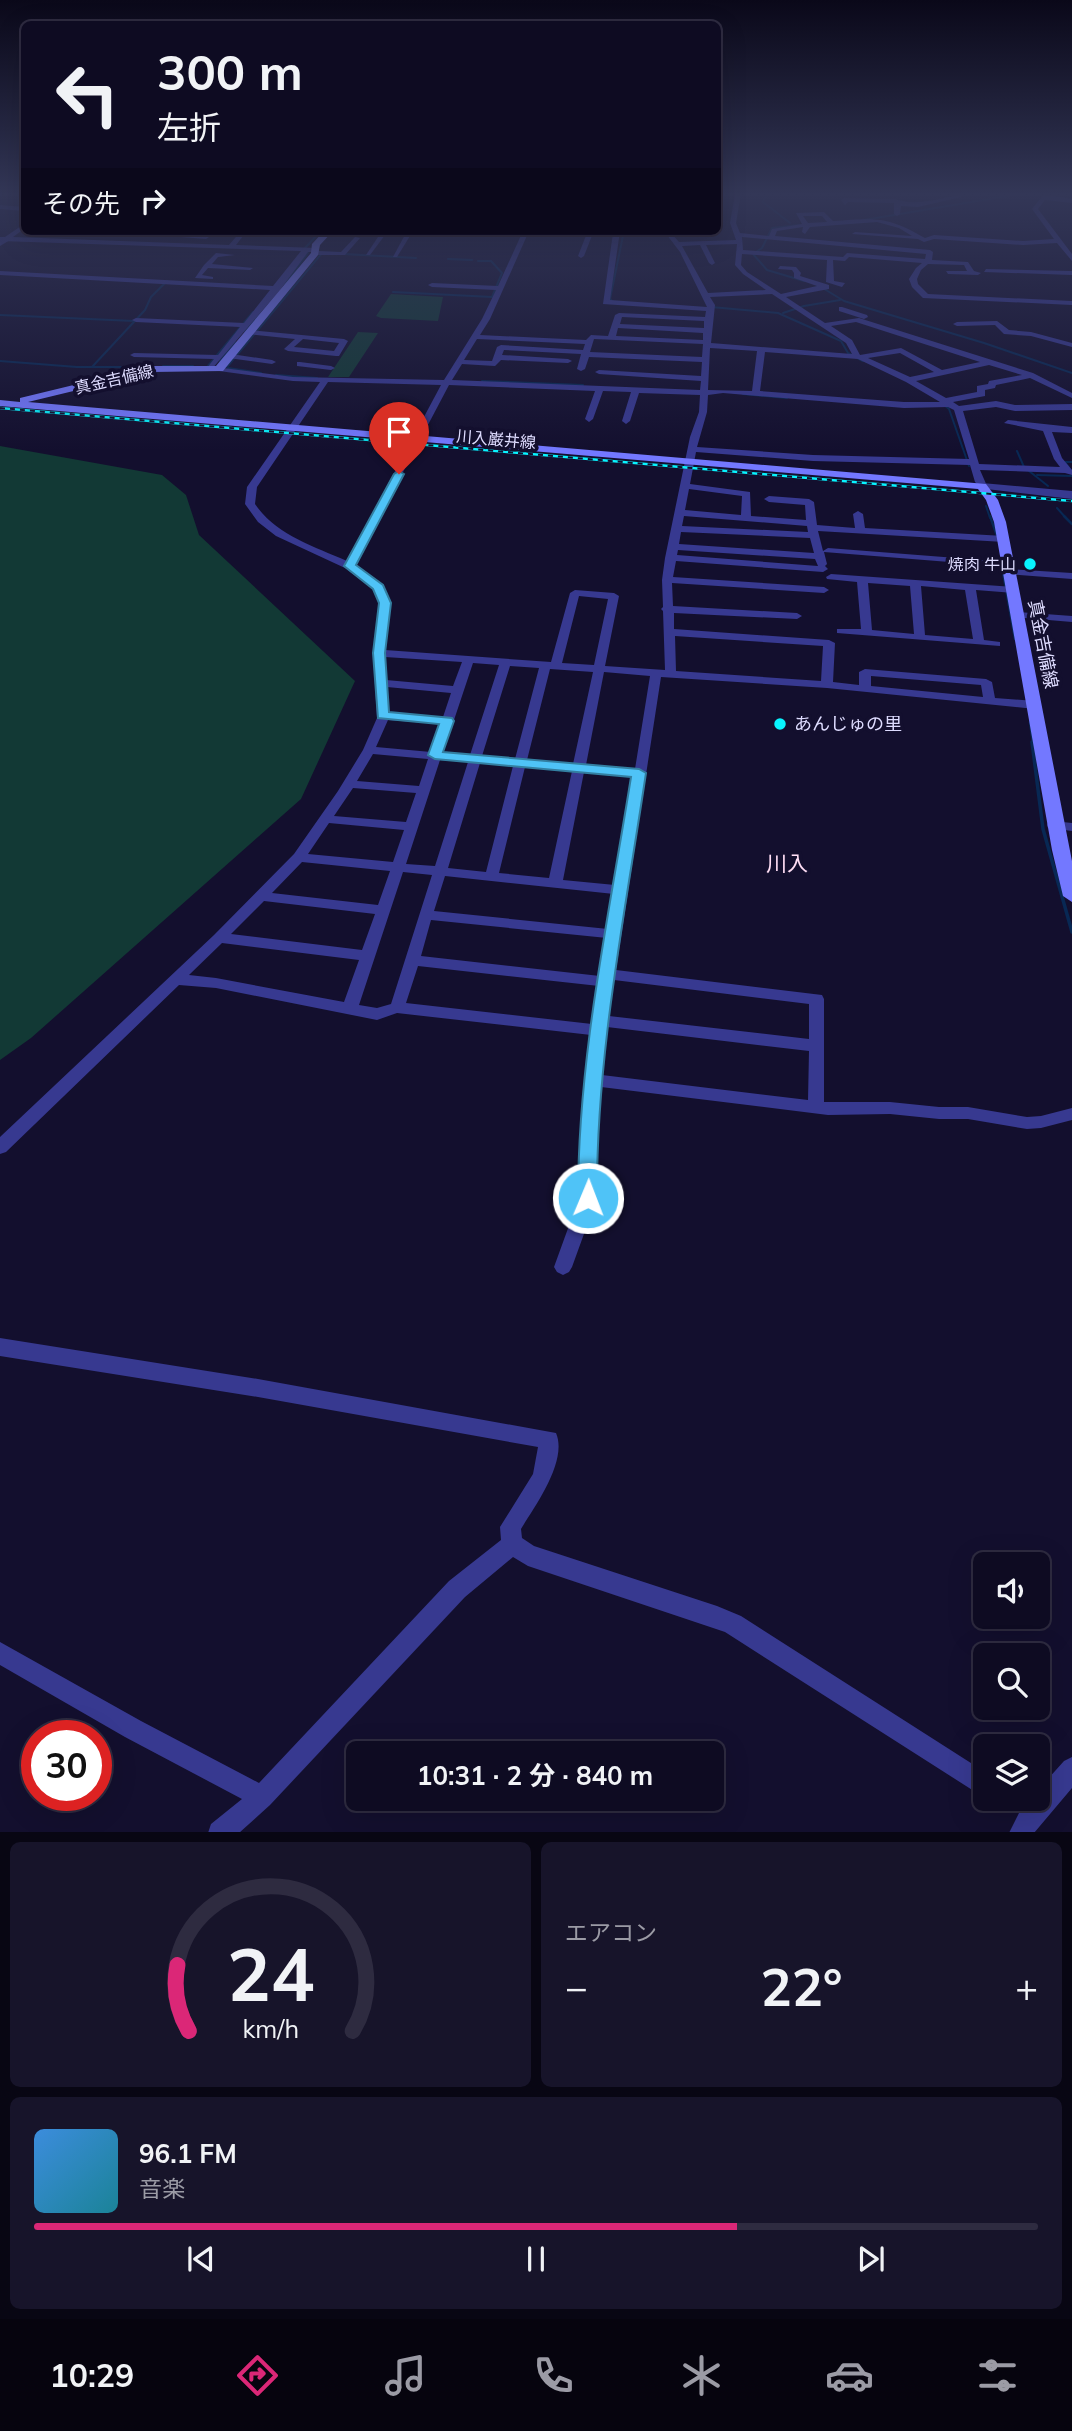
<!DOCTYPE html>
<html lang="ja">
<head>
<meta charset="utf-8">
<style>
	:root { --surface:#0e0b22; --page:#17142a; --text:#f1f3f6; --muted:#9b9ba5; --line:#2e2b40; --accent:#db2777 }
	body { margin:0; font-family:Mulish,"Noto Sans JP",sans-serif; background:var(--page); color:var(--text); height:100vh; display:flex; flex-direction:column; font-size:26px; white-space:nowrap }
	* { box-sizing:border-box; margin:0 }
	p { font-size:23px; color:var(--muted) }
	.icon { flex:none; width:38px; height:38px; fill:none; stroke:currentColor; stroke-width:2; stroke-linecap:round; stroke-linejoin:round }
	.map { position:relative; height:1832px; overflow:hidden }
	.side { display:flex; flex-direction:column; gap:10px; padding:10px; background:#080613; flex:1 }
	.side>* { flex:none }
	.hud { position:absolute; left:21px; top:21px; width:700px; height:214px; border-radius:10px; box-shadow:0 7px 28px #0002,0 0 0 2px var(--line); background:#0e0b22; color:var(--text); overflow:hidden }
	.controls { position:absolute; left:973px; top:1552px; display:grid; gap:14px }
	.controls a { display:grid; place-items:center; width:77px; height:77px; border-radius:10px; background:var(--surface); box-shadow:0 7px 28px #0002,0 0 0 2px var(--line); font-size:35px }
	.speed { position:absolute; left:21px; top:1720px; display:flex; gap:14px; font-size:35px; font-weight:700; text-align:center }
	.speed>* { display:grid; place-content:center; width:91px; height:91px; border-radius:50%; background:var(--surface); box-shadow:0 7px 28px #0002,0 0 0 2px var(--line); line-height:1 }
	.speed .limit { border:10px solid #d22; background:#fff; color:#111 }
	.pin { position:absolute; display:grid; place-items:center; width:60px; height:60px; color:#fff; margin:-72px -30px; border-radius:50% 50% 50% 0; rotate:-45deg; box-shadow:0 0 7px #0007 }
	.pin .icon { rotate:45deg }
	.me { position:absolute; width:77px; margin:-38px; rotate:1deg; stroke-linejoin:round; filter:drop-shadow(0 0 5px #0008) }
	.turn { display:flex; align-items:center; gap:24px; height:147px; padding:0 21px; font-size:32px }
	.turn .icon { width:91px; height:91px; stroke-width:2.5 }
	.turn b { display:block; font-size:49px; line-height:60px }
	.then { display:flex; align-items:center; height:66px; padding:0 21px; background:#0003; gap:14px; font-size:26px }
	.big { font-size:52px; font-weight:700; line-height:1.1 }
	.side .widget { flex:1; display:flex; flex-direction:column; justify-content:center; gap:10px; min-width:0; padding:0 24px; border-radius:10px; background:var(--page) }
	.side .dial { align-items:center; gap:0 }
	.dial svg { height:182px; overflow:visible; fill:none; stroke:var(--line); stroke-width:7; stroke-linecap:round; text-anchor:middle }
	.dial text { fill:var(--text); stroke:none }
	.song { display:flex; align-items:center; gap:21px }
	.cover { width:84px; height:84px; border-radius:10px; background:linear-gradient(135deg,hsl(210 70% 55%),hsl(190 70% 35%)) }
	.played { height:7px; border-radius:4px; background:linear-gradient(90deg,var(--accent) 70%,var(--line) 70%) }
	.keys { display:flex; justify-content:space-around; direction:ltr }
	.heat { display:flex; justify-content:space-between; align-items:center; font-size:38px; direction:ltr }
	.side .tiles { flex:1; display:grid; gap:10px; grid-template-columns:1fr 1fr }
	.widget:last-child { grid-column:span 2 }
	.trip { position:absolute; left:346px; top:1741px; width:378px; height:70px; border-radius:10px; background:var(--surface); box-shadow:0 7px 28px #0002,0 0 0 2px var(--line); font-weight:700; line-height:70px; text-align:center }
	.dock { display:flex; height:112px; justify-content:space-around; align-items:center; background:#06040e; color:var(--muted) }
	.dock .icon { width:49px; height:49px }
	.dock .on { color:var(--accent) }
	.dock b { font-size:32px; color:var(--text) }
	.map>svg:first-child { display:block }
</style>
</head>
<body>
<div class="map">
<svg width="1072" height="1833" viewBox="0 0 1072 1833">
	<rect width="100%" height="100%" fill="#130f2e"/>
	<g fill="#123935">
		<polygon points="391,294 443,297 438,321 381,318 376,316"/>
		<polygon points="358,332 378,333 349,377 328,377"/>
		<polygon points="0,446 162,475 186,495 199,535 355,681 301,799 31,1038 0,1060"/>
	</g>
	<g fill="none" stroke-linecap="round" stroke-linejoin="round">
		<g stroke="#082854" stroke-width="2">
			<polyline points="767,194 763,202 790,223"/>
			<polyline points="864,220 1020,194"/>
			<polyline points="800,225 772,228 762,248 753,254 767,270 804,281"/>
			<polyline points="344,254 416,258"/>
			<polyline points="448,259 472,260"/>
			<polyline points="285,284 308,253 304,249 321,231"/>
			<polyline points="821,287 844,301 984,343 1072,373"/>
			<polyline points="393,292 492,297 502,273 491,261 478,261"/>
			<polyline points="613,302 610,299 624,231"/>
			<polyline points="711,307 778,313 841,341 848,353 863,361"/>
			<polyline points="783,313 804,306 840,300"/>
			<polyline points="0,315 134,321"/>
			<polyline points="244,331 260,314"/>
			<polyline points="0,361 77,367 152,367"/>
			<polyline points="220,361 235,342"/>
			<polyline points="163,366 193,366"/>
			<polyline points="208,366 253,312"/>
			<polyline points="92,367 145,310 151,297 167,281"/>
			<polyline points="227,367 322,253"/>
			<polyline points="228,368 261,373"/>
			<polyline points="276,375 317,378"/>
			<polyline points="482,381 583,385"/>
			<polyline points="743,394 787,398"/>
			<polyline points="943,404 949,409 969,466"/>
			<polyline points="1017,451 1024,467 1048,486"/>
			<polyline points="1072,462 1065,462 1072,472"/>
			<polyline points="1037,475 1072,476"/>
			<polyline points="986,506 990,518"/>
			<polyline points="1057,508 1066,518"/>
		</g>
		<g stroke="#082854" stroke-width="2.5">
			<polyline points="990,516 997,536"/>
			<polyline points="1064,516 1072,524"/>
			<polyline points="1002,567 1015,639"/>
			<polyline points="1030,722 1033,743"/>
		</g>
		<polyline stroke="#082854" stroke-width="3.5" points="1032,742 1043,829 1072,932"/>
		<g fill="#373990" fill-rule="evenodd">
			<path d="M735 194H741L736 223 740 233 769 236 772 229 802 224 796 213 824 212 833 221C876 218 887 216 925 238L934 235 1023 241 1054 239 1032 209 1044 194 1072 199V203L1045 200 1038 209 1072 254V261L1057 243 1023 245 934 239 924 242 918 239 852 234 855 232 912 236 899 228 877 222 810 227 805 234 802 232 803 227 777 231 775 236 930 250 933 252 932 260 968 262 974 271 981 273 978 275 948 274 946 271H967L964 265 928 264 921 270 917 279 918 284 928 294 1072 301V305L923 298 912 287 909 279 916 268 922 263 849 257 845 261 833 260 834 281 845 283 842 287 826 282 827 260 742 254 741 265 747 272 781 294 817 286 794 278V273L792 270 778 269 780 266 796 267 801 273 800 276 829 285V289L786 297 825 323 859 318 1033 373 1072 393V398L1030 378 996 385 995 388 985 390V396L953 402 959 406 996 401 1015 405 1072 404V410L1015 411 996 407 963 411 979 464 1060 467 1054 459 1043 431 1004 423 1008 420 1072 427V433L1052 432 1062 458 1072 470V475L1065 473 980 470 987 486 982 489 975 482 970 465 813 461 696 452 690 484 750 492 751 516 806 520 805 505 769 502 764 499 769 496 809 499 814 502 817 525 855 528 853 514 858 511 863 514 865 528 1004 536 1009 539 1004 542 818 531 823 551 828 548 1008 562 1012 563V567L824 552 827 564 825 566 828 569 823 572 676 561 673 577 824 587 829 590 824 593 672 583 673 606 797 613 802 616 797 619 674 613V629L829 640 835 643 833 682 859 685V672L865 669 986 679 992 682 995 698 1035 701 1041 705 1035 709 827 688 661 677 616 970 822 995 824 999V1102H890L939 1107H968L1027 1117 1041 1116 1072 1108V1120L1041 1128 1027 1129 968 1119H939L890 1114 828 1115 601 1087 596 1140 597 1198 572 1267 569 1272 563 1275 557 1272 554 1267 579 1198 580 1140 591 1035 397 1013 377 1020 216 988 179 985 6 1152 0 1154V1137L214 935 294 854 338 791 363 750 377 718 373 653 380 603 373 589 345 568 276 536 258 522 245 504 247 487 320 382 293 381 219 371 215 369 216 367 293 377 444 380 482 319 496 290 432 287 428 285 432 283 498 286 523 231H529L490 319 480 335 586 340 591 335 608 336 615 315 619 313 705 317 706 311 603 304 613 233H593L584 256 581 258 578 256 587 233 579 231H620L610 300 707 307 680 252 667 235 631 231H669L679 242 736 240 730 223ZM803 216H822L827 222 808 223ZM742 237 926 254 925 259 847 253 843 257 743 250ZM737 244 735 265 743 274 766 290 708 293 682 246 700 245 709 263 712 265 715 263 706 245ZM772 294 846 343 852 354 711 343 715 305 710 297ZM622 317 704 321V328L620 324ZM856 322 980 362 942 370 901 348 860 355 852 340 831 326ZM618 328 703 333V340L616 336ZM477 339 585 344 583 350 501 345 497 347 492 361 464 360ZM594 339 703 344 702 357 590 352ZM710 348 757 351 752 391 708 390ZM504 350 581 354 577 369 581 371 585 369 589 357 702 362 701 376 599 370 595 372 599 374 701 381 700 390 452 380 462 364 495 366 501 360 568 363 572 361 568 359 502 355ZM765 352 858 359 906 382 940 402H904L760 391ZM900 353 934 372 910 377 868 358ZM989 365 1022 375 989 381 988 384 977 386V392L946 398 916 381ZM328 382 441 385 347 561C313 546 276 535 255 504L257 487ZM449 385 595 391 585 419 589 422 593 419 603 391 631 392 622 421 626 424 630 421 639 393 700 395 699 412 690 437 665 558 662 580 663 607 661 609 663 611 665 670 605 666 619 596 614 593 575 590 570 593 551 662 385 650 390 603 382 585 354 565ZM723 393 904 408 948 407 954 410 969 459 813 455 697 447 707 412 708 395ZM689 489 742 496 741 515 685 510ZM684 516 807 526 808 532 682 526ZM681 532 810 538 814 553 679 544ZM678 550 815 559 818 566 677 555ZM579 596 608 599 594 665 562 663ZM675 636 823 646 821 681 676 671ZM385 657 462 662 453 686 386 680ZM473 663 499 665 470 755 443 753ZM510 666 539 668 515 759 482 756ZM550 669 593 672 573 764 527 760ZM604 672 650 676 635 769 586 765ZM871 676 981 685 983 697 871 686ZM387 687 451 693 443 717 389 713ZM388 720 440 724 431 752 376 747ZM373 754 428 759 419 786 357 781ZM440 760 468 762 435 866 406 864ZM480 763 513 766 486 872 448 868ZM525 767 572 771 549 878 499 873ZM584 772 633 776 615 885 563 880ZM353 788 416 793 406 822 334 816ZM329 823 404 830 393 862 308 854ZM302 862 390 871 378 905 272 893ZM403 872 432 875 391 1004 377 1008 359 1005ZM445 876 614 894 608 929 434 911ZM264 901 375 914 362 950 231 934ZM431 920 607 938 600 976 421 956ZM222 943 359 960 344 1002 216 978 189 975ZM418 966 599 986 592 1024 406 1003ZM614 980 809 1004V1039L609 1016ZM607 1027 809 1051 808 1100 602 1075Z"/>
			<path d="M953 194H959L961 197 918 207 901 206 900 214 897 216 894 214V203L848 202 845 205 841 200 844 198 895 199C914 206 934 200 954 196Z"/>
			<polygon points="0,205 24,207 24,211 0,209"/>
			<polygon points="24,224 24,229 13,237 229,245 241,231 247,231 236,245 316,248 319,251 341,252 355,237 360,238 345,255 315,255 312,252 308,252 280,290 211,370 207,368 214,359 134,357 130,355 134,353 218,355 240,327 136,322 132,320 136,318 244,323 270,290 0,275 0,271 273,286 301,251 0,241 0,237 5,237"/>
			<polygon points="382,231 388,231 370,255 366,255"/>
			<polygon points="407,231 413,231 397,257 393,257"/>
			<polygon points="170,233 206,235 209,237 206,239 168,236"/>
			<polygon points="216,253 235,255 218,257 212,264 253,268 250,270 208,268 202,275 213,277 213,279 195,278 204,265"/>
			<polygon points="986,269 1072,271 1072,275 984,272"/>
			<polygon points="842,307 867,315 868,317 864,319 839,311 839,307"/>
			<polygon points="997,321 1009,330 1031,332 1072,343 1072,347 1031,336 1004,334 995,325 957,326 953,324 957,322"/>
			<path d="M250 330 344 339 348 341 339 356H336L288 351 284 349 295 339 247 334V330ZM303 339 339 343 334 351 294 347Z"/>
			<polygon points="231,354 272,360 276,362 272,364 228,358 228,354"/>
			<polygon points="300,362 331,366 335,368 331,370 297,366 297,362"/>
			<polygon points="1010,569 1072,573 1072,579 1006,574 1006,570"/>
			<path d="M831 574 1014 587 1019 590 1014 593 976 590 984 640 1000 642V646L837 633V629H861L857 582 827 579 826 577ZM868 583 910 586 914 634 872 630ZM921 586 965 590 973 639 925 635Z"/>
			<polygon points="1018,612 1072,616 1072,622 1014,617 1013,615"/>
			<polygon points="1053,821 1072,823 1072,831 1048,828 1047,825 1048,822"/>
			<path d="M0 1338 258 1379 556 1433C568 1461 535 1506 521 1529L522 1538 534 1546 717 1606 741 1616 985 1772V1797L977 1793 725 1632 528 1566 513 1557 465 1597 270 1805 239 1833H208L211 1824 242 1799 125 1737 0 1665V1642L141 1721 259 1783 449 1581 501 1540 500 1527 533 1474 538 1447 258 1397 0 1356Z"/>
			<polygon points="1072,1757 1072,1788 1034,1833 1009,1833 1019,1813 1006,1807 1002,1799 1038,1799 1038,1790 1064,1761"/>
		</g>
		<g fill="#373990" fill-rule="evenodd">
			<polygon points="6,238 10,240 0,246 0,240"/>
			<polygon points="982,483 1072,491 1072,499 978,488 978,484"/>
		</g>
		<polygon fill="#7378ff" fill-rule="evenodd" points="324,231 333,231 320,245 318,255 223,371 152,372 28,402 986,484 998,500 1006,522 1072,861 1072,902 1063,896 1052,850 994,522 986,500 978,489 0,406 0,400 20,402 20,398 152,366 216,366 311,253 312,244"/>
		<g stroke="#08f4ff" stroke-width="2.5">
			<polyline id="rail" points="0,408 1072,501"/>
		</g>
		<use href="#rail" stroke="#130f2e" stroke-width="2" stroke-dasharray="5" stroke-linecap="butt"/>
	</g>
	<linearGradient id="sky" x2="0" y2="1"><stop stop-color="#0a0819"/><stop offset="0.43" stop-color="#333757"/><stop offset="1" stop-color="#333757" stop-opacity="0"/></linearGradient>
	<rect width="1072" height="451" fill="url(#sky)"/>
	<path fill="#4fc3f7" stroke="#337fa1" stroke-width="2" d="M399 471 404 474 356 565 383 585 391 603 385 653 389 712 452 718 454 721 443 752 639 769 646 773C625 914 596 1055 597 1198L595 1203 588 1206 581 1203 578 1198C578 1056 609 916 631 777L435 759 428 755 439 724 378 718 373 653 379 603 373 589 344 566 394 474Z"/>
	<g fill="#08f4ff" stroke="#130f2e" stroke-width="2.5">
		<circle cx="1030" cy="564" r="7"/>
		<circle cx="780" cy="724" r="7"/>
	</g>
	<g text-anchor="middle" stroke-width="7" stroke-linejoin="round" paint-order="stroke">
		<g font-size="16" fill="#dedcff" stroke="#130f2e">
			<text transform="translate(114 379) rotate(-13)" y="6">真金吉備線</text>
			<text transform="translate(496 439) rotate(5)" y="6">川入巌井線</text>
		</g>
		<g font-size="16" fill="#dedcff" stroke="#130f2e" text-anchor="end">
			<text x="1016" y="570">焼肉 牛山</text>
		</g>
		<g font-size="18" fill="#dedcff" stroke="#130f2e">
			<text transform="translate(1043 644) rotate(79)" y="6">真金吉備線</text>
		</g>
		<g font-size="18" fill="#dedcff" stroke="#130f2e" text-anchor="start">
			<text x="794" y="730">あんじゅの里</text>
		</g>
		<g font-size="21" fill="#ffdef5" stroke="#130f2e">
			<text x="787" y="871">川入</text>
		</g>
	</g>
</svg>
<div class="controls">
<a><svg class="icon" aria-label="sound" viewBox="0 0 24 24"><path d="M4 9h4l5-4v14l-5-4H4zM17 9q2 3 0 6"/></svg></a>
<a><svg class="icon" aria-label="search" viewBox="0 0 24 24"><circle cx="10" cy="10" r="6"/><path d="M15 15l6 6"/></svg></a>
<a><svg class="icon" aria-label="layers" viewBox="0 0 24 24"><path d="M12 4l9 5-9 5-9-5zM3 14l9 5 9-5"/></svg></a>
</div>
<div class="speed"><div class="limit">30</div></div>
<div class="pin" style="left:399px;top:474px;background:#d93025"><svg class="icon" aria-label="arrive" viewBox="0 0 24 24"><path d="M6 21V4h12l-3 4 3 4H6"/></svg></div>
<svg class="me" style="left:588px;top:1198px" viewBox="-20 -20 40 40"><circle r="17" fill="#4fc3f7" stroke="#fff" stroke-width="3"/><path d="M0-11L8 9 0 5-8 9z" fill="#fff"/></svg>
<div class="trip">10:31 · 2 分 · 840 m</div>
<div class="hud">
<div class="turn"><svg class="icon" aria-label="left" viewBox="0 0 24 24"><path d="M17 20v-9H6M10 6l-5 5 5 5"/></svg><div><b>300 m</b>左折</div></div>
<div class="then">その先<svg class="icon" aria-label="right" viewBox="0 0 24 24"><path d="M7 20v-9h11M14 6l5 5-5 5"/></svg></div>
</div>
</div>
<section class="side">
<div class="tiles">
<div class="widget dial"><svg viewBox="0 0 100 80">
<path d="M14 69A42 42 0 1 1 86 69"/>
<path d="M14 69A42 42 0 0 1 9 40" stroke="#db2777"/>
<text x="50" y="56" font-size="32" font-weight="700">24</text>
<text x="50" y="72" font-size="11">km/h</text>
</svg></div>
<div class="widget"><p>エアコン</p>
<div class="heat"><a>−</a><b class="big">22°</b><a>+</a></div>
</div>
<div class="widget">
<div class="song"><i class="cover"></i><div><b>96.1 FM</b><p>音楽</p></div></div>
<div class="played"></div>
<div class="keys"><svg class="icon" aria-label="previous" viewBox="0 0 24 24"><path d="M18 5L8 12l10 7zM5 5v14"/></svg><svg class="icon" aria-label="pause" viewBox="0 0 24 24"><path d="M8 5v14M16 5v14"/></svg><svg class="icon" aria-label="next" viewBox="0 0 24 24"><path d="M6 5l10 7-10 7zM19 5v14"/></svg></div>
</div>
</div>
</section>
<nav class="dock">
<b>10:29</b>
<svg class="icon on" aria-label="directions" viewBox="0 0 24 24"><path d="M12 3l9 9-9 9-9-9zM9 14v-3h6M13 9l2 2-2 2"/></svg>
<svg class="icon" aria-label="music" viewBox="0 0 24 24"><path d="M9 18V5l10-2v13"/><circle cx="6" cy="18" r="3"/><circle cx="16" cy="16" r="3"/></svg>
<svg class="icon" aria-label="phone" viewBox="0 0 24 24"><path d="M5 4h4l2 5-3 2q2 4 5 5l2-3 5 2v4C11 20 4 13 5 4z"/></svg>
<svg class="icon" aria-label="climate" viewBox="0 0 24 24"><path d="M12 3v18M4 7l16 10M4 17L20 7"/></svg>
<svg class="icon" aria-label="car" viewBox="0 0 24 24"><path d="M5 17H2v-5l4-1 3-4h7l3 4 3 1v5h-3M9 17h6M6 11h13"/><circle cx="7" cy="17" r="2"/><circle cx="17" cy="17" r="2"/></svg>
<svg class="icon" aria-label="filters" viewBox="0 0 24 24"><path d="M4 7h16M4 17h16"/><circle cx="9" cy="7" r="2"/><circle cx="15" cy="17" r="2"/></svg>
</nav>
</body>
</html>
